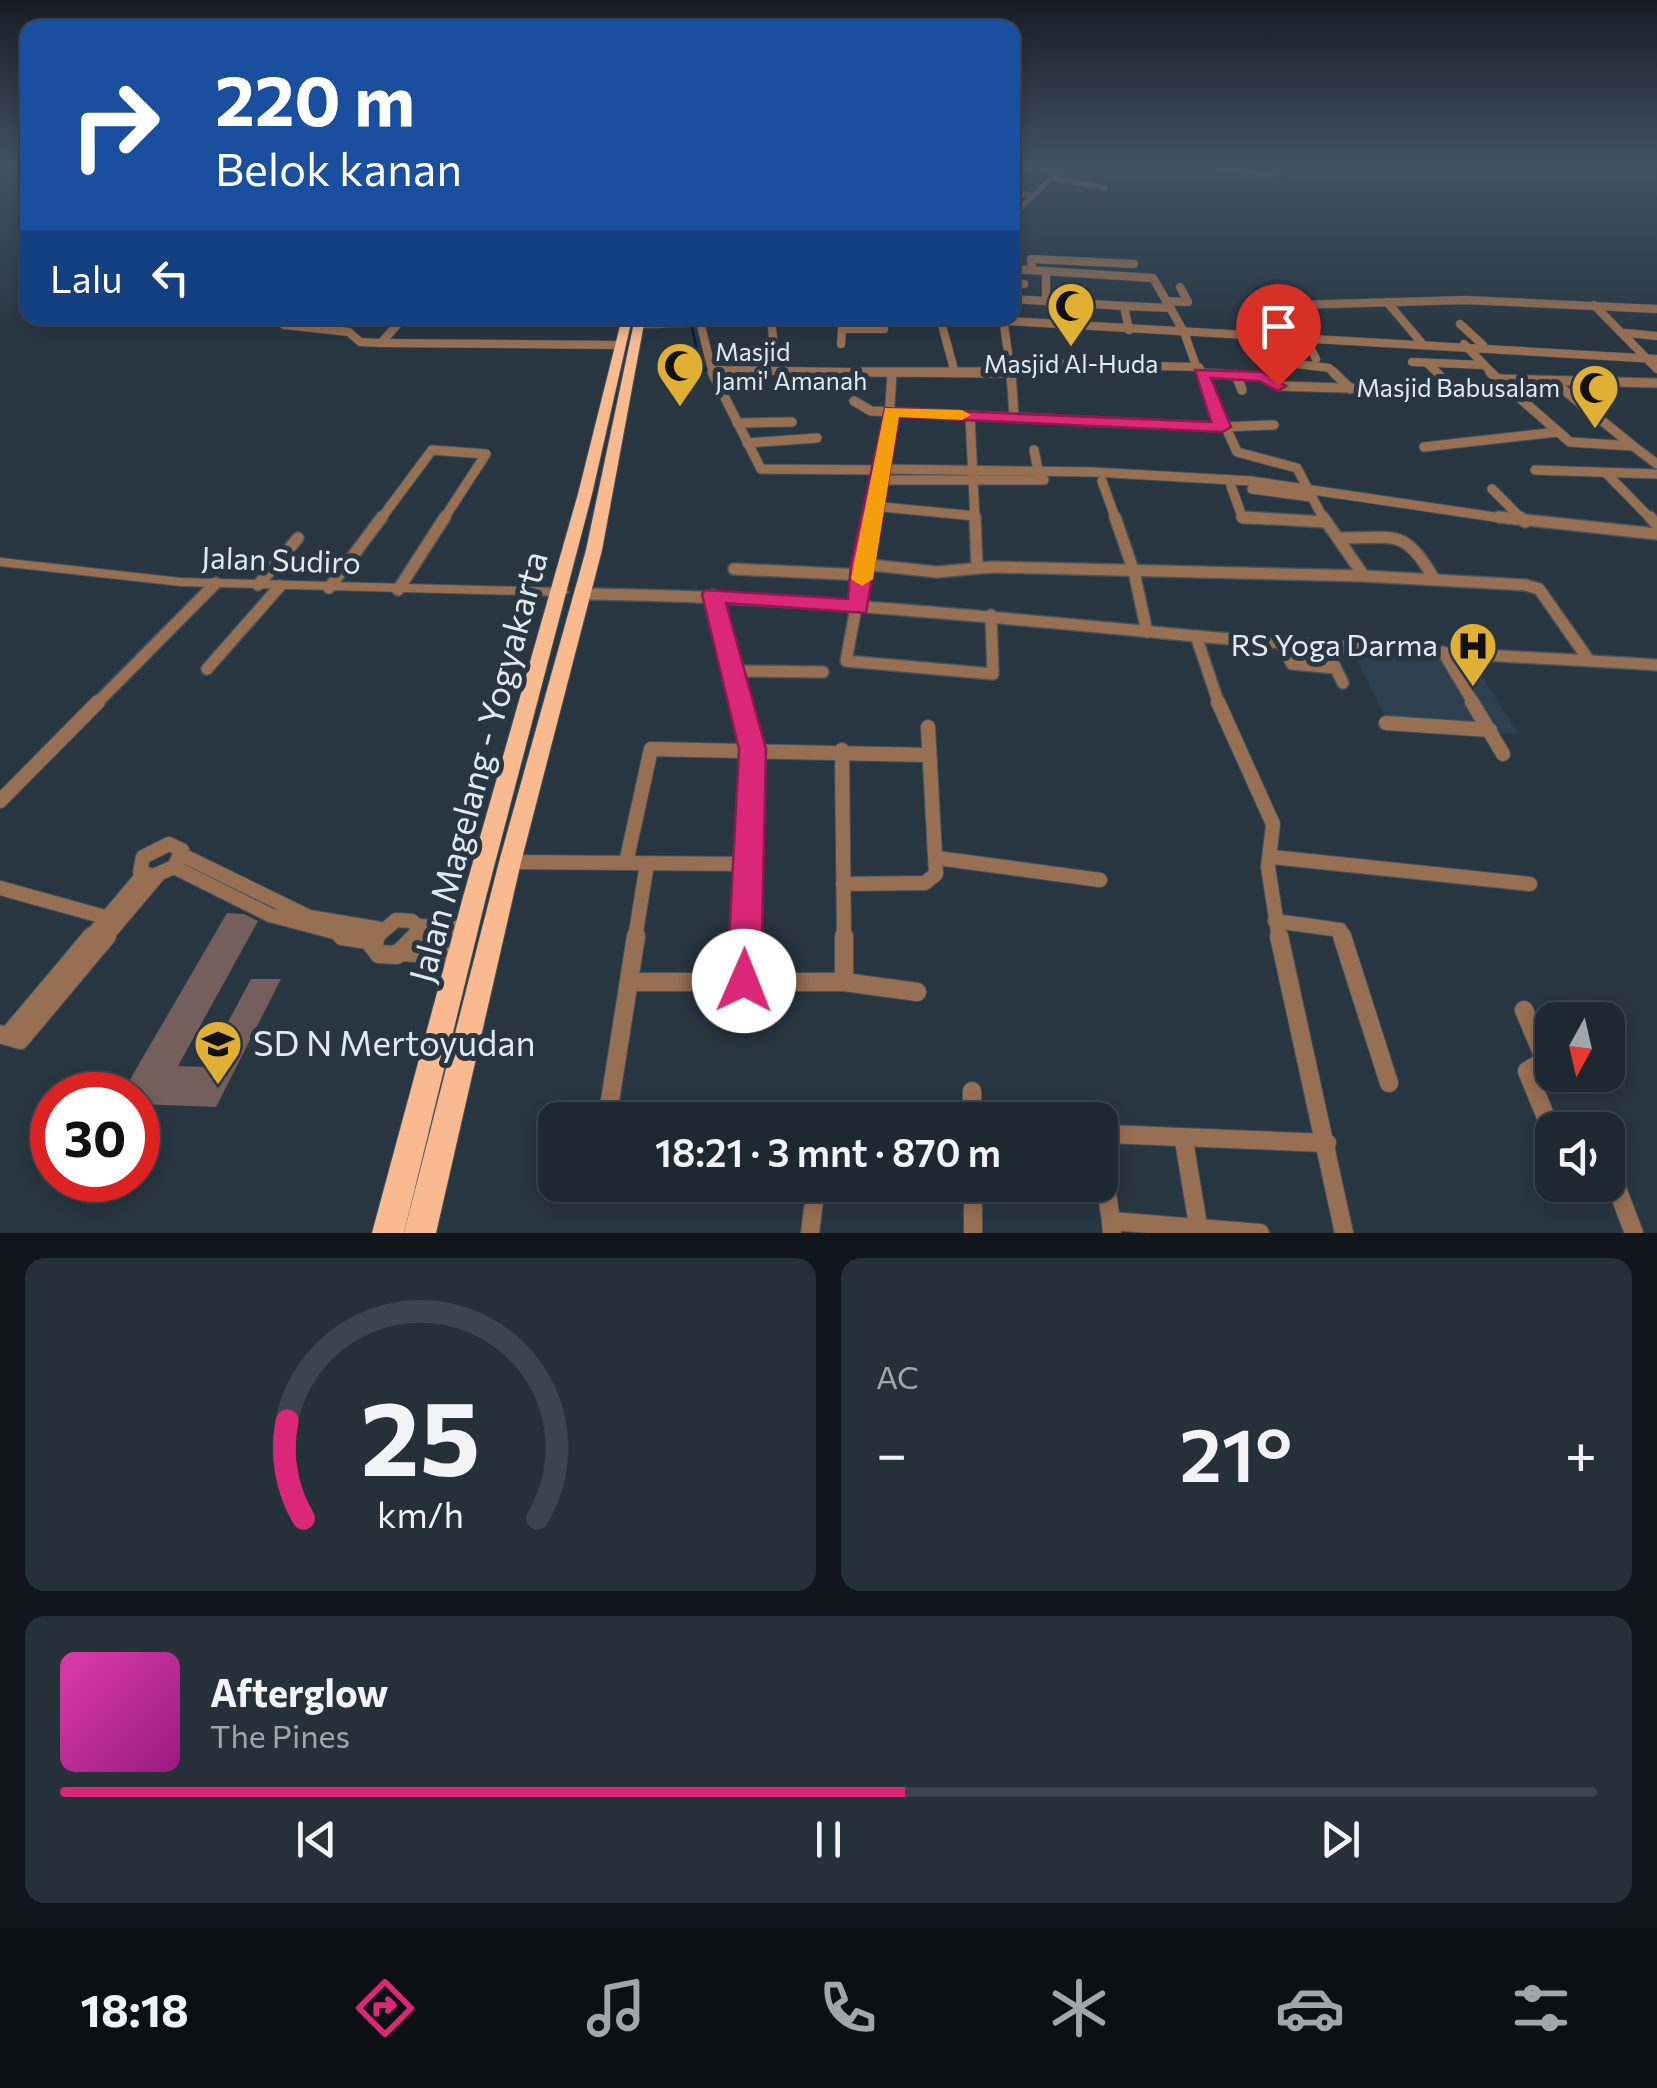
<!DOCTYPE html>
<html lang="id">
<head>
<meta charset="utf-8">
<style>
	:root { --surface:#1e2831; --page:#263039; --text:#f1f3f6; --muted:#a1a6ab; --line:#3c444d; --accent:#db2777 }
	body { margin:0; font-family:Commissioner,sans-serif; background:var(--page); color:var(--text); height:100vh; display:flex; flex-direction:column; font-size:38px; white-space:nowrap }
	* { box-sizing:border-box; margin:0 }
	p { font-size:32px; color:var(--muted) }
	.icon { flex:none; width:55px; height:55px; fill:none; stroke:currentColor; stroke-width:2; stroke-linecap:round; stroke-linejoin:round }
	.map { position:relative; height:1233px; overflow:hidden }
	.details { display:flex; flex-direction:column; gap:25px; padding:25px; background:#10161b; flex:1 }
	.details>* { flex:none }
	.top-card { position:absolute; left:20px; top:20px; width:1000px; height:305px; border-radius:20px; box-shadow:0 5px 15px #0003,0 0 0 2px var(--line); background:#1a4fa0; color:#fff; overflow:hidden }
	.needle { width:65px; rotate:188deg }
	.buttons { position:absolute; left:1535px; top:1002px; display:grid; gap:20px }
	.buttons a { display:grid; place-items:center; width:90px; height:90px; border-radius:20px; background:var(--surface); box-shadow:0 5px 15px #0003,0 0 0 2px var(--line); font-size:50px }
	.speed { position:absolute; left:30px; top:1072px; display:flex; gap:20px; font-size:50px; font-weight:700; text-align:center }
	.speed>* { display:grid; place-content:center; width:130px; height:130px; border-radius:50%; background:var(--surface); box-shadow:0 5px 15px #0003,0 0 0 2px var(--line); line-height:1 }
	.speed .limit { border:15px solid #d22; background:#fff; color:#111 }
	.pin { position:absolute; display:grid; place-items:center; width:85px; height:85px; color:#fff; margin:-102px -42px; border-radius:50% 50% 50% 0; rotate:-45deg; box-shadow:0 0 10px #0007 }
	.pin .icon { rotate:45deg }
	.me { position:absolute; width:110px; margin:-55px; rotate:1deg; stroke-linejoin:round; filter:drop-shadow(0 0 8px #0008) }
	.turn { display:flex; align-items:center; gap:35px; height:210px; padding:0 30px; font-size:45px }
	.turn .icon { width:130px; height:130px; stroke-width:2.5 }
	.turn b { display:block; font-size:70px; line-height:85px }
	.then { display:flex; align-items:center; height:95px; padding:0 30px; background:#0003; gap:20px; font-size:38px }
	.big { font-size:75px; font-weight:600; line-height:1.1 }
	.details .tile { flex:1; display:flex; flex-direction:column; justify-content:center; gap:15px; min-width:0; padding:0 35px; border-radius:20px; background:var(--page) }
	.details .dial { align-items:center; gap:0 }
	.dial svg { height:260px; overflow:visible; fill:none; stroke:var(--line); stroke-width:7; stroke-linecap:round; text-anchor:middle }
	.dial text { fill:var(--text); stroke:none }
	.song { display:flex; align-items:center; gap:30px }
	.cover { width:120px; height:120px; border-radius:15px; background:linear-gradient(135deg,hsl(320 70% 55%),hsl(310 70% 35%)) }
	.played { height:10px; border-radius:5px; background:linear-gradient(90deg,var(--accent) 55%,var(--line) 55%) }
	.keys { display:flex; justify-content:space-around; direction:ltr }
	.heat { display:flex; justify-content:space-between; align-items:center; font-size:55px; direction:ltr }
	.details .tiles { flex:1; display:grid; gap:25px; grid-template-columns:1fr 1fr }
	.tile:last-child { grid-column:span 2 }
	.trip { position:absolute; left:538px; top:1102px; width:580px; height:100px; border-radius:20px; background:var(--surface); box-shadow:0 5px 15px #0003,0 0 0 2px var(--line); font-weight:600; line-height:100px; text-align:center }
	.tabs { display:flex; height:160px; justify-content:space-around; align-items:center; background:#0c1014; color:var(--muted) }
	.tabs .icon { width:70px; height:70px }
	.tabs .active { color:var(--accent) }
	.tabs b { font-size:45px; color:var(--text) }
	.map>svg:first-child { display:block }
</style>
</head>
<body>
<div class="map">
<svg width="1657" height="1233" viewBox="0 0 1657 1233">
	<rect width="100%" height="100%" fill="#283641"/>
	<polygon fill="#2d404f" points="1351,649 1468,655 1519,734 1390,727"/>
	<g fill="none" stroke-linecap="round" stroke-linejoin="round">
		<g stroke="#011e3d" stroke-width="2.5">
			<polyline points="690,318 698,356 708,374"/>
			<polyline points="712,382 756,467"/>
			<polyline points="784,473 844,474"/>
			<polyline points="884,474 969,475"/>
			<polyline points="1342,499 1432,512"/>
		</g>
	</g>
	<polygon fill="#745f5d" points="227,913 244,914 258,921 178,1066 204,1067 251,979 281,979 216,1107 138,1104 138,1095 121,1095"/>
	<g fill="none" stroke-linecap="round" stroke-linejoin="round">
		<g stroke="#45535d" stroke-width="6">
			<g id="minor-far5">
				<polyline points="1018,168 1059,170"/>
				<polyline points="1214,168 1280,175 1276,168"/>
				<polyline points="1051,178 1105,188"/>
				<polyline points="1012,193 1035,195"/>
				<polyline points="1031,260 1043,260"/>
			</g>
		</g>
		<g stroke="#45535d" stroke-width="9">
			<g id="minor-far4">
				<polyline points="1012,269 1153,278 1184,332 1196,366"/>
				<polyline points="1032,270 1031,259 1134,264"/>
				<polyline points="1012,284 1024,284"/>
				<polyline points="1012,299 1046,301 1046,271"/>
				<polyline points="1046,301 1124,306 1129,330"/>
				<polyline points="1166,301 1188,302 1180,287"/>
				<polyline points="1387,302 1421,342"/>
				<polyline points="1594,305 1657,369"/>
				<polyline points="1124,306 1171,308"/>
				<polyline points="699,318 713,374"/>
				<polyline points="940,318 955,373"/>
				<polyline points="955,318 1657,359"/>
				<polyline points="771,320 775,355"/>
				<polyline points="1460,324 1483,345"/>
				<polyline points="284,325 349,332 360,342 381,343 403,318"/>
				<polyline points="1626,333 1657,336"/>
				<polyline points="1251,335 1265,360 1329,368 1336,374"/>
				<polyline points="1288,336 1263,306 1465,300 1657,309"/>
				<polyline points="1305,337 1316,359"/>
				<polyline points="381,343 621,345"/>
				<polyline points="841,344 842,329 884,329 883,318"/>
				<polyline points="1464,344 1493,374"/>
				<polyline points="1412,362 1484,365"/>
				<polyline points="1009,363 1199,367 1202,374"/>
				<polyline points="1427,363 1438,374"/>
				<polyline points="712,370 1011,374 1003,318"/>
				<polyline points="1201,373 1222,374"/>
			</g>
		</g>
		<g stroke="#45535d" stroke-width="11">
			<g id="minor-far3">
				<polyline points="712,372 761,469 880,470"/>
				<polyline points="854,372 1011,372"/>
				<polyline points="1201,372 1237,452 1297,468 1324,520"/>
				<polyline points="1333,372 1351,389"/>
				<polyline points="1436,372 1455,392"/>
				<polyline points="1490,372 1570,442 1633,446 1657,464"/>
				<polyline points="1201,373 1262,377 1278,386 1510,393"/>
				<polyline points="1011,374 1014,415"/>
				<polyline points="1236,375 1242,390"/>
				<polyline points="1497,379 1657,383"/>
				<polyline points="1577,381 1596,397"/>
				<polyline points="1554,382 1632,445"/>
				<polyline points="854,401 871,411 1222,427 1274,425"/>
				<polyline points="970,416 975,520"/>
				<polyline points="737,423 792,422"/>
				<polyline points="747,443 817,438"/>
				<polyline points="1424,447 1558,432"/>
				<polyline points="1034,450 1039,475"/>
				<polyline points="880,469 1093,472 1251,481 1515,520"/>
				<polyline points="1535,470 1657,474"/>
				<polyline points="1607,474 1652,520"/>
				<polyline points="878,480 1044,480"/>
				<polyline points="1102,481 1116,520"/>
				<polyline points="1231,486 1243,519 1268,520"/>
				<polyline points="1252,489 1311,497"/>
				<polyline points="1492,489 1523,520"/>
				<polyline points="873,506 975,516"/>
				<polyline points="380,520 432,450 486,454 443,520"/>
				<polyline points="872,520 888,436 892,373"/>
			</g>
		</g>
		<g stroke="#45535d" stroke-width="14">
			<g id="minor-far2">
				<polyline points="873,517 846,661 993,674 991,615"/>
				<polyline points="975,517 977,568"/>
				<polyline points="1115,517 1134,572 1147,632"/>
				<polyline points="1242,517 1325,522"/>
				<polyline points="1323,517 1364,576"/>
				<polyline points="1499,517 1657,534"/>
				<polyline points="1520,517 1525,522"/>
				<polyline points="1650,517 1657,525"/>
				<path d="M1338 538C1394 539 1404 526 1434 579"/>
				<polyline points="861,564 937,572 992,567 1364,576 1526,585 1539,589 1588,659"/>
				<polyline points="734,569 863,575"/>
				<polyline points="258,585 298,538"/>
				<polyline points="329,588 382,517"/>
				<polyline points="398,590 445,517"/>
				<path d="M582 594C787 596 991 617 1195 636 1348 650 1503 655 1657 665"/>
				<polyline points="713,595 741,704"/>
				<polyline points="1196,636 1219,704"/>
				<polyline points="1280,642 1292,664 1336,668"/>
				<polyline points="1323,643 1343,683"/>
				<polyline points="1443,652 1474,704"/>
				<polyline points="207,669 280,586"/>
				<polyline points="729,671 823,672"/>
				<polyline points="96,704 216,583"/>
			</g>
		</g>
		<g stroke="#45535d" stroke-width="16">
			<g id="minor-far1">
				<polyline points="740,702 752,749 745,938"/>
				<polyline points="1218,702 1273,824 1268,867 1279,938"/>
				<polyline points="1472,702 1503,754"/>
				<polyline points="1386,723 1490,730"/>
				<polyline points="842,750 844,938"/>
				<polyline points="0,801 98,702"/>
				<polygon points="169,844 182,850 174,867 153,876 140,872 143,857"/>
				<polyline points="182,855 309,917 381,929"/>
				<polyline points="1272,857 1530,884"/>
				<polyline points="937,858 1100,880"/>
				<polyline points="510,862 747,864"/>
				<polyline points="626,863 651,749 927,755"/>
				<polyline points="174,867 270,915 357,938"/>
				<polyline points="843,884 925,883 936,874 928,727"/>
				<polyline points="0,888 112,919"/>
				<polyline points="1275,921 1340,930 1343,938"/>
				<polyline points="417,926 467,928"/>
				<polyline points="90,938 143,875"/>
				<polyline points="105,938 158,875"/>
				<polyline points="375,938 396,920 412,921 417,926 416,938"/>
				<polyline points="635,938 647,864"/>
			</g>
		</g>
		<g stroke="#45535d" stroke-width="20">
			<g id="minor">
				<polyline points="342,936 374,941"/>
				<polyline points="376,936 373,946 379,954 397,955 416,936"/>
				<polyline points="844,936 844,982"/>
				<polyline points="1279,936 1344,1233"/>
				<polyline points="1342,936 1389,1083"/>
				<polyline points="404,952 460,957"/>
				<polyline points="744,981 746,936"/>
				<polyline points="630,982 844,982 917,992"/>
				<polyline points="1524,1010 1545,1060 1527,1071 1552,1132"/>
				<polyline points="0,1034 20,1040 107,936"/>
				<polyline points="8,1036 92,936"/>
				<polyline points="972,1091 972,1120"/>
				<polyline points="607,1120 636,936"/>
				<polyline points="1184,1141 1198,1225"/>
				<polyline points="1608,1165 1634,1233"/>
				<polyline points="973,1185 973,1233"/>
				<polyline points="1111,1221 1101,1153 1107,1134 1327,1143"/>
				<polyline points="810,1233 816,1185"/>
				<polyline points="1112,1233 1111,1221 1260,1233"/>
			</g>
		</g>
		<g stroke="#45535d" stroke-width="2">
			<g id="tertiary">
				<polygon points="1059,168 1065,168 1012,219 1012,213"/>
				<polygon points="779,318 842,318 838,321 639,328 635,325 639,322"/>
				<polygon points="947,318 959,318 955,321"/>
				<polygon points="0,558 181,578 562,588 569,592 562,596 181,586 0,566"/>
			</g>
		</g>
		<g stroke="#45535d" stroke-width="2">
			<g id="trunk">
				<polygon points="622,318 632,318 592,494 486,897 404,1233 372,1233 463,897 578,494"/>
				<polygon points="635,318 645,318 602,550 521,862 436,1233 404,1233 499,862 586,550"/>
			</g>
		</g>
		<use href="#minor-far5" stroke="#976f52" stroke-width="5"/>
		<use href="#minor-far4" stroke="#976f52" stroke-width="8"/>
		<use href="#minor-far3" stroke="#976f52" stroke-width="9"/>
		<use href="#minor-far2" stroke="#976f52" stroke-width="11"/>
		<use href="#minor-far1" stroke="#976f52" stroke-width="14"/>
		<use href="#minor" stroke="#976f52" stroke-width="18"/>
		<use href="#tertiary" fill="#976f52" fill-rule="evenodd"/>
		<use href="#trunk" fill="#f8ba8e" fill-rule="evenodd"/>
	</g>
	<linearGradient id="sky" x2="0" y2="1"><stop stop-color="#161e24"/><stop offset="0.49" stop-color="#425265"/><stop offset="1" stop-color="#425265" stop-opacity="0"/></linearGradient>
	<rect width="1657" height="340" fill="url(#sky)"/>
	<polygon fill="#db2777" stroke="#8e194d" stroke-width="2.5" points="1195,370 1262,372 1286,386 1278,391 1259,381 1211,378 1231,427 1222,432 899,417 866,613 726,603 766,749 761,981 756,992 744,996 732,992 727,981 739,749 702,594 705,590 848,599 851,564 885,408 1211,422"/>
	<polygon fill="#f59e0b" points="885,408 962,410 971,415 962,420 899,417 873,579 862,586 851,579"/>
	<defs>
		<g id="mosque-pin" transform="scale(2.5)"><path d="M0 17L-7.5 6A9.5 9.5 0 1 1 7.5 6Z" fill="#e0b034" stroke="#283641"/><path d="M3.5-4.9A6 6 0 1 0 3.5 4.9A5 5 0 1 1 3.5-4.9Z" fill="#111"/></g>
		<g id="hospital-pin" transform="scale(2.5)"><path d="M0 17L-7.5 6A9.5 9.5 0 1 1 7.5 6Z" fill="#e0b034" stroke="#283641"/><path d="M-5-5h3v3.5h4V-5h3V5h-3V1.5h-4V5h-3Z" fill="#111"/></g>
		<g id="school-pin" transform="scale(2.5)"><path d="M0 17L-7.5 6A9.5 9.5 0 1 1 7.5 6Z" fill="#e0b034" stroke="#283641"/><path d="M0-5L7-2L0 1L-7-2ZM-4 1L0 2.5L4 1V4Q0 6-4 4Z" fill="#111"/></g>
	</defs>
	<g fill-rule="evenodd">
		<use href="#mosque-pin" x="1071" y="306"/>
		<use href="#mosque-pin" x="680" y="366"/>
		<use href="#mosque-pin" x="1595" y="388"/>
		<use href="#hospital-pin" x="1473" y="646"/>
		<use href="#school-pin" x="218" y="1044"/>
	</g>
	<g text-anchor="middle" stroke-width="10" stroke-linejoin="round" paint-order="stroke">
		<g font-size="25" fill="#e0e9f0" stroke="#283641" text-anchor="start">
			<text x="715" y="361">Masjid<tspan x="715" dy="29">Jami' Amanah</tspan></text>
			<text x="1071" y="373" text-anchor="middle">Masjid Al-Huda</text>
			<text x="1560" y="397" text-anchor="end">Masjid Babusalam</text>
		</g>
		<g font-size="30" fill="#e0e9f0" stroke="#283641">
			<text transform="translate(281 561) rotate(2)" y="10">Jalan Sudiro</text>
		</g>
		<g font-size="30" fill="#e0e9f0" stroke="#283641" text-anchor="end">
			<text x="1438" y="656">RS Yoga Darma</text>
		</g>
		<g font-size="35" fill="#e0e9f0" stroke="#283641">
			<text transform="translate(479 767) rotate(-75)" y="12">Jalan Magelang - Yogyakarta</text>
		</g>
		<g font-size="35" fill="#e0e9f0" stroke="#283641" text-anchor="start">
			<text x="253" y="1056">SD N Mertoyudan</text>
		</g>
	</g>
</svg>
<div class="buttons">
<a><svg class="needle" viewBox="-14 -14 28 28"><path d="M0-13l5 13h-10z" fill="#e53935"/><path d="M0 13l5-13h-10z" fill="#a1a6ab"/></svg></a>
<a><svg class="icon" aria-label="sound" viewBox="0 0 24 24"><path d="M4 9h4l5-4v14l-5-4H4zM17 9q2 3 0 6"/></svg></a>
</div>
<div class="speed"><div class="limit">30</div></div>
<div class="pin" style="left:1278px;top:386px;background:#d93025"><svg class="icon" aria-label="arrive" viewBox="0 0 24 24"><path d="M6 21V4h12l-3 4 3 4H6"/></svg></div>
<svg class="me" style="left:744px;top:981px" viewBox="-20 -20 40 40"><circle r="19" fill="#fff"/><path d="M0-13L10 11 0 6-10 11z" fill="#db2777"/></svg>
<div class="trip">18:21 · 3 mnt · 870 m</div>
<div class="top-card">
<div class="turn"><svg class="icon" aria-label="right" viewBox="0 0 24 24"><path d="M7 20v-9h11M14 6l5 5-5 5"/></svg><div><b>220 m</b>Belok kanan</div></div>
<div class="then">Lalu<svg class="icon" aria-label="left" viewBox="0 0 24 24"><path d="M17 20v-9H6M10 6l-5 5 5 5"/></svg></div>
</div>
</div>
<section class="details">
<div class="tiles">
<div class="tile dial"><svg viewBox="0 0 100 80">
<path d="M14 69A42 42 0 1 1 86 69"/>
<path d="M14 69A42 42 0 0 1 9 39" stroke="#db2777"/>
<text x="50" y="56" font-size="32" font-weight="700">25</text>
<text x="50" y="72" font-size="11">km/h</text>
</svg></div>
<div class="tile"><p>AC</p>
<div class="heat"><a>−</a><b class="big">21°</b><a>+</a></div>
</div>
<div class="tile">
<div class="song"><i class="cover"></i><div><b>Afterglow</b><p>The Pines</p></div></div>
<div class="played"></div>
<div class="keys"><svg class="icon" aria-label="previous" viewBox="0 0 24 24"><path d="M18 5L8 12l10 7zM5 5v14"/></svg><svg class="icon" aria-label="pause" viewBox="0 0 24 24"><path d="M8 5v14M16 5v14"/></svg><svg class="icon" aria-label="next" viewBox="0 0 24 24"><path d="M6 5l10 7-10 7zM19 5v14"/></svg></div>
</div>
</div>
</section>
<nav class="tabs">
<b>18:18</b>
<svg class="icon active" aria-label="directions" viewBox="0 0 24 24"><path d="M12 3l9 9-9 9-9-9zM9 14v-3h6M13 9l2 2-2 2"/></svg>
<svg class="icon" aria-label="music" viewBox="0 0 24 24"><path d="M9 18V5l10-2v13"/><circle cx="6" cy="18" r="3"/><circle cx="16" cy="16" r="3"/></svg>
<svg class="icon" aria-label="phone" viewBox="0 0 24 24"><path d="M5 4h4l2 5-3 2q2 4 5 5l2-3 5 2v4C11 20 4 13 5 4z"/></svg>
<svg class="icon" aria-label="climate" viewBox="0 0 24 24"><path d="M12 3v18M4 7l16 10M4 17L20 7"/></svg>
<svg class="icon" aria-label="car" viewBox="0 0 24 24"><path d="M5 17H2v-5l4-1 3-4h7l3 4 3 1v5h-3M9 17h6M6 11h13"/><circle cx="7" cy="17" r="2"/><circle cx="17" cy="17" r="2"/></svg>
<svg class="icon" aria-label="filters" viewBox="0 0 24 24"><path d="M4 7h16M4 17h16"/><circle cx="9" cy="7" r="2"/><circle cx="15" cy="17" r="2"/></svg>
</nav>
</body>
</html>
